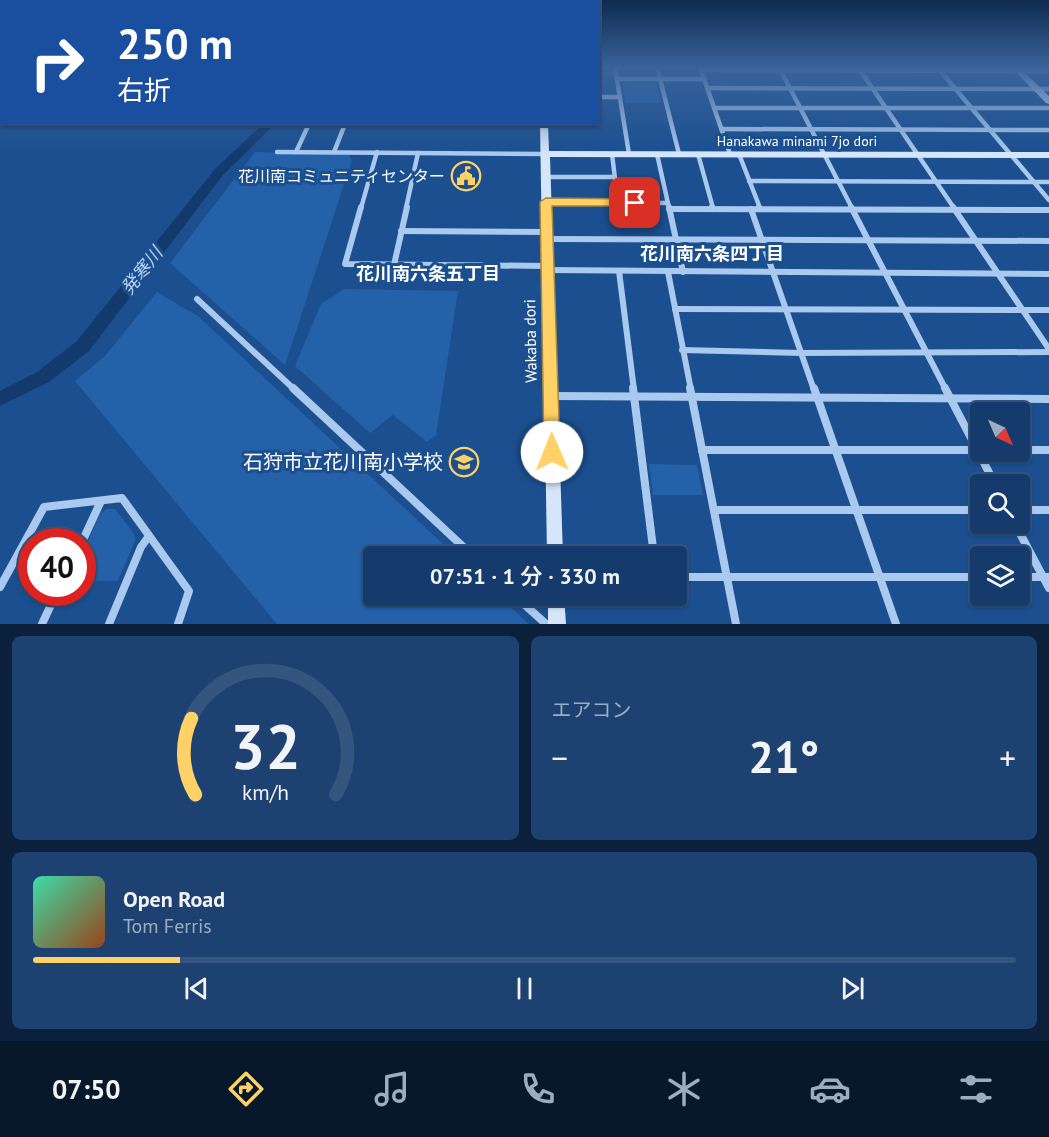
<!DOCTYPE html>
<html lang="ja">
<head>
<meta charset="utf-8">
<style>
	:root { --surface:#143b6b; --page:#1d4271; --text:#f1f3f6; --muted:#9dadc1; --line:#33557e; --accent:#ffd166 }
	body { margin:0; font-family:"PT Sans","Noto Sans JP",sans-serif; background:var(--page); color:var(--text); height:100vh; display:flex; flex-direction:column; font-size:22px; white-space:nowrap }
	* { box-sizing:border-box; margin:0 }
	p { font-size:20px; color:var(--muted) }
	.icon { flex:none; width:33px; height:33px; fill:none; stroke:currentColor; stroke-width:2; stroke-linecap:round; stroke-linejoin:round }
	.map { position:relative; height:624px; overflow:hidden }
	.drawer { display:flex; flex-direction:column; gap:12px; padding:12px; background:#0b203b; flex:1 }
	.drawer>* { flex:none }
	.banner { position:absolute; left:0px; top:0px; width:600px; height:126px; box-shadow:0 2px 4px #0004,0 0 0 2px var(--line); background:#1a4fa0; color:#fff; overflow:hidden }
	.needle { width:39px; rotate:136deg }
	.fabs { position:absolute; left:970px; top:402px; display:grid; gap:12px }
	.fabs a { display:grid; place-items:center; width:60px; height:60px; border-radius:6px; background:var(--surface); box-shadow:0 2px 4px #0004,0 0 0 2px var(--line); font-size:30px }
	.speed { position:absolute; left:18px; top:528px; display:flex; gap:12px; font-size:30px; font-weight:700; text-align:center }
	.speed>* { display:grid; place-content:center; width:78px; height:78px; border-radius:50%; background:var(--surface); box-shadow:0 2px 4px #0004,0 0 0 2px var(--line); line-height:1 }
	.speed .limit { border:9px solid #d22; background:#fff; color:#111 }
	.pin { position:absolute; display:grid; place-items:center; width:51px; height:51px; color:#fff; margin:-26px; border-radius:12px; box-shadow:0 3px 9px #0006 }
	.me { position:absolute; width:66px; margin:-33px; rotate:359deg; stroke-linejoin:round; filter:drop-shadow(0 0 4px #0008) }
	.turn { display:flex; align-items:center; gap:21px; height:126px; padding:0 18px; font-size:27px }
	.turn .icon { width:78px; height:78px; stroke-width:2.5 }
	.turn b { display:block; font-size:42px; line-height:51px }
	.big { font-size:45px; font-weight:600; line-height:1.1 }
	.drawer .tile { flex:1; display:flex; flex-direction:column; justify-content:center; gap:9px; min-width:0; padding:0 21px; border-radius:9px; background:var(--page) }
	.drawer .dial { align-items:center; gap:0 }
	.dial svg { height:156px; overflow:visible; fill:none; stroke:var(--line); stroke-width:7; stroke-linecap:round; text-anchor:middle }
	.dial text { fill:var(--text); stroke:none }
	.song { display:flex; align-items:center; gap:18px }
	.cover { width:72px; height:72px; border-radius:9px; background:linear-gradient(135deg,hsl(160 70% 55%),hsl(20 70% 35%)) }
	.played { height:6px; border-radius:3px; background:linear-gradient(90deg,var(--accent) 15%,var(--line) 15%) }
	.keys { display:flex; justify-content:space-around; direction:ltr }
	.heat { display:flex; justify-content:space-between; align-items:center; font-size:33px; direction:ltr }
	.drawer .tiles { flex:1; display:grid; gap:12px; grid-template-columns:1fr 1fr }
	.tile:last-child { grid-column:span 2 }
	.trip { position:absolute; left:363px; top:546px; width:324px; height:60px; border-radius:6px; background:var(--surface); box-shadow:0 2px 4px #0004,0 0 0 2px var(--line); font-weight:600; line-height:60px; text-align:center }
	.dock { display:flex; height:96px; justify-content:space-around; align-items:center; background:#08182b; color:var(--muted) }
	.dock .icon { width:42px; height:42px }
	.dock .active { color:var(--accent) }
	.dock b { font-size:27px; color:var(--text) }
	.map>svg:first-child { display:block }
</style>
</head>
<body>
<div class="map">
<svg width="1049" height="624" viewBox="0 0 1049 624">
	<rect width="100%" height="100%" fill="#1b4f8f"/>
	<g fill="#2461a8">
		<polygon points="623,81 656,82 662,103 625,103"/>
		<polygon points="255,152 348,154 352,160 285,365 170,263"/>
		<polygon points="344,289 458,291 436,435 427,442 393,415 370,433 295,366 321,304"/>
		<polygon points="157,292 199,317 456,556 374,556 374,596 498,596 529,624 277,624 75,381 105,356"/>
		<polygon points="649,464 697,465 703,495 653,495"/>
		<polygon points="106,509 115,509 135,535 135,541 118,581 83,581 83,553 100,514"/>
	</g>
	<g fill="none" stroke-linecap="round" stroke-linejoin="round">
		<polygon fill="#123a6d" fill-rule="evenodd" points="263,124 275,124 223,175 89,351 49,382 0,406 0,391 37,372 77,341 215,169"/>
		<g stroke="#a9c9ee" stroke-width="4.5">
			<polyline points="615,67 629,154"/>
			<polyline points="657,67 679,154"/>
			<polyline points="700,67 730,154"/>
			<polyline points="779,67 852,208"/>
			<polyline points="937,67 1049,200"/>
			<polyline points="701,70 1049,71"/>
			<polyline points="860,70 954,208"/>
			<polyline points="617,79 704,79"/>
			<polyline points="707,88 1049,89"/>
			<polyline points="598,97 620,97"/>
			<polyline points="714,108 1049,108"/>
			<polyline points="722,129 1049,130"/>
			<polyline points="277,152 545,154"/>
			<polyline points="296,152 309,124"/>
			<polyline points="334,152 345,124"/>
			<polyline points="612,154 618,203"/>
			<polyline points="657,154 669,208"/>
			<polyline points="698,154 713,208"/>
			<polyline points="739,154 760,208"/>
			<polyline points="545,177 615,177"/>
			<polyline points="749,181 1049,182"/>
			<polyline points="546,202 668,203"/>
			<polyline points="361,208 377,152"/>
			<polyline points="406,208 418,153"/>
		</g>
		<g stroke="#a9c9ee" stroke-width="6">
			<polyline points="361,207 345,264 548,266"/>
			<polyline points="669,207 683,272"/>
			<polyline points="712,207 713,209"/>
			<polyline points="759,207 760,209"/>
			<polyline points="851,207 946,390"/>
			<polyline points="953,207 1049,349"/>
			<polyline points="669,209 1049,210"/>
			<polyline points="751,209 814,390"/>
			<polyline points="401,231 547,232"/>
			<polyline points="547,239 1049,241"/>
			<polyline points="394,265 407,207"/>
			<polyline points="548,270 1049,274"/>
			<polyline points="619,271 634,390"/>
			<polyline points="668,272 691,390"/>
			<polyline points="197,299 295,390"/>
			<polyline points="675,309 1049,310"/>
			<polyline points="682,350 800,353 1049,352"/>
		</g>
		<g stroke="#a9c9ee" stroke-width="8">
			<polyline points="293,388 473,556"/>
			<polyline points="633,388 654,556"/>
			<polyline points="690,388 736,624"/>
			<polyline points="814,388 896,624"/>
			<polyline points="945,388 995,484"/>
			<polyline points="552,396 1049,399"/>
			<polyline points="702,450 980,450"/>
			<polyline points="1020,450 1049,450"/>
			<polyline points="714,510 981,510"/>
			<polyline points="1020,510 1049,510"/>
			<polyline points="1015,524 1049,588"/>
			<polyline points="82,542 101,501"/>
			<polyline points="676,577 981,577"/>
			<polyline points="1020,577 1049,577"/>
			<polyline points="0,587 44,507 122,498 189,591 178,624"/>
			<polyline points="515,596 546,624"/>
			<polyline points="42,624 57,592"/>
			<polyline points="109,624 141,547 149,536"/>
		</g>
		<g fill="#d6e6fa" fill-rule="evenodd">
			<polygon points="1011,67 1019,67 1049,96 1049,104 1046,103"/>
			<polygon points="540,124 548,124 549,151 1049,152 1049,158 550,157 563,556 547,556"/>
			<polygon points="548,596 564,596 566,624 548,624"/>
		</g>
	</g>
	<linearGradient id="sky" x2="0" y2="1"><stop stop-color="#0f2b4f"/><stop offset="0.44" stop-color="#39639b"/><stop offset="1" stop-color="#39639b" stop-opacity="0"/></linearGradient>
	<rect width="1049" height="154" fill="url(#sky)"/>
	<polygon fill="#ffd166" stroke="#a68842" stroke-width="1.5" points="546,198 635,199 640,203 635,206 552,206 560,452 558,458 552,460 546,458 544,452 540,202"/>
	<defs>
		<g id="civic-ring" transform="scale(1.5)"><circle r="9.5" fill="#1b4f8f" stroke="#ffd166" stroke-width="1.5"/><path d="M-.6-6.5H3V-4.5H.6V-3L4-1V1h2V6H-6V1h2V-1L-.6-3ZM-1.2 2.5V6h2.4V2.5Z" fill="#ffd166"/></g>
		<g id="school-ring" transform="scale(1.5)"><circle r="9.5" fill="#1b4f8f" stroke="#ffd166" stroke-width="1.5"/><path d="M0-5L7-2L0 1L-7-2ZM-4 1L0 2.5L4 1V4Q0 6-4 4Z" fill="#ffd166"/></g>
	</defs>
	<g fill-rule="evenodd">
		<use href="#civic-ring" x="466" y="176"/>
		<use href="#school-ring" x="464" y="462"/>
	</g>
	<g text-anchor="middle" stroke-width="6" stroke-linejoin="round" paint-order="stroke">
		<g font-size="14" fill="#fff" stroke="#1b4f8f">
			<text x="797" y="146">Hanakawa minami 7jo dori</text>
		</g>
		<g font-size="16" fill="#fff" stroke="#1b4f8f" text-anchor="end">
			<text x="445" y="182">花川南コミュニティセンター</text>
		</g>
		<g font-size="16" fill="#fff" stroke="#1b4f8f">
			<text transform="translate(530 341) rotate(-91)" y="6">Wakaba dori</text>
		</g>
		<g font-size="18" font-weight="bold" fill="#fff" stroke="#1b4f8f">
			<text x="712" y="260">花川南六条四丁目</text>
			<text x="428" y="280">花川南六条五丁目</text>
		</g>
		<g font-size="18" font-style="italic" fill="#b5d3f5" stroke="#1b4f8f">
			<text transform="translate(142 271) rotate(-52)" y="6">発寒川</text>
		</g>
		<g font-size="20" fill="#fff" stroke="#1b4f8f" text-anchor="end">
			<text x="443" y="469">石狩市立花川南小学校</text>
		</g>
	</g>
</svg>
<div class="fabs">
<a><svg class="needle" viewBox="-14 -14 28 28"><path d="M0-13l5 13h-10z" fill="#e53935"/><path d="M0 13l5-13h-10z" fill="#9dadc1"/></svg></a>
<a><svg class="icon" aria-label="search" viewBox="0 0 24 24"><circle cx="10" cy="10" r="6"/><path d="M15 15l6 6"/></svg></a>
<a><svg class="icon" aria-label="layers" viewBox="0 0 24 24"><path d="M12 4l9 5-9 5-9-5zM3 14l9 5 9-5"/></svg></a>
</div>
<div class="speed"><div class="limit">40</div></div>
<div class="pin" style="left:635px;top:203px;background:#d93025"><svg class="icon" aria-label="arrive" viewBox="0 0 24 24"><path d="M6 21V4h12l-3 4 3 4H6"/></svg></div>
<svg class="me" style="left:552px;top:452px" viewBox="-20 -20 40 40"><circle r="19" fill="#fff"/><path d="M0-13L10 11 0 6-10 11z" fill="#ffd166"/></svg>
<div class="trip">07:51 · 1 分 · 330 m</div>
<div class="banner">
<div class="turn"><svg class="icon" aria-label="right" viewBox="0 0 24 24"><path d="M7 20v-9h11M14 6l5 5-5 5"/></svg><div><b>250 m</b>右折</div></div>
</div>
</div>
<section class="drawer">
<div class="tiles">
<div class="tile dial"><svg viewBox="0 0 100 80">
<path d="M14 69A42 42 0 1 1 86 69"/>
<path d="M14 69A42 42 0 0 1 12 30" stroke="#ffd166"/>
<text x="50" y="56" font-size="32" font-weight="700">32</text>
<text x="50" y="72" font-size="11">km/h</text>
</svg></div>
<div class="tile"><p>エアコン</p>
<div class="heat"><a>−</a><b class="big">21°</b><a>+</a></div>
</div>
<div class="tile">
<div class="song"><i class="cover"></i><div><b>Open Road</b><p>Tom Ferris</p></div></div>
<div class="played"></div>
<div class="keys"><svg class="icon" aria-label="previous" viewBox="0 0 24 24"><path d="M18 5L8 12l10 7zM5 5v14"/></svg><svg class="icon" aria-label="pause" viewBox="0 0 24 24"><path d="M8 5v14M16 5v14"/></svg><svg class="icon" aria-label="next" viewBox="0 0 24 24"><path d="M6 5l10 7-10 7zM19 5v14"/></svg></div>
</div>
</div>
</section>
<nav class="dock">
<b>07:50</b>
<svg class="icon active" aria-label="directions" viewBox="0 0 24 24"><path d="M12 3l9 9-9 9-9-9zM9 14v-3h6M13 9l2 2-2 2"/></svg>
<svg class="icon" aria-label="music" viewBox="0 0 24 24"><path d="M9 18V5l10-2v13"/><circle cx="6" cy="18" r="3"/><circle cx="16" cy="16" r="3"/></svg>
<svg class="icon" aria-label="phone" viewBox="0 0 24 24"><path d="M5 4h4l2 5-3 2q2 4 5 5l2-3 5 2v4C11 20 4 13 5 4z"/></svg>
<svg class="icon" aria-label="climate" viewBox="0 0 24 24"><path d="M12 3v18M4 7l16 10M4 17L20 7"/></svg>
<svg class="icon" aria-label="car" viewBox="0 0 24 24"><path d="M5 17H2v-5l4-1 3-4h7l3 4 3 1v5h-3M9 17h6M6 11h13"/><circle cx="7" cy="17" r="2"/><circle cx="17" cy="17" r="2"/></svg>
<svg class="icon" aria-label="filters" viewBox="0 0 24 24"><path d="M4 7h16M4 17h16"/><circle cx="9" cy="7" r="2"/><circle cx="15" cy="17" r="2"/></svg>
</nav>
</body>
</html>
